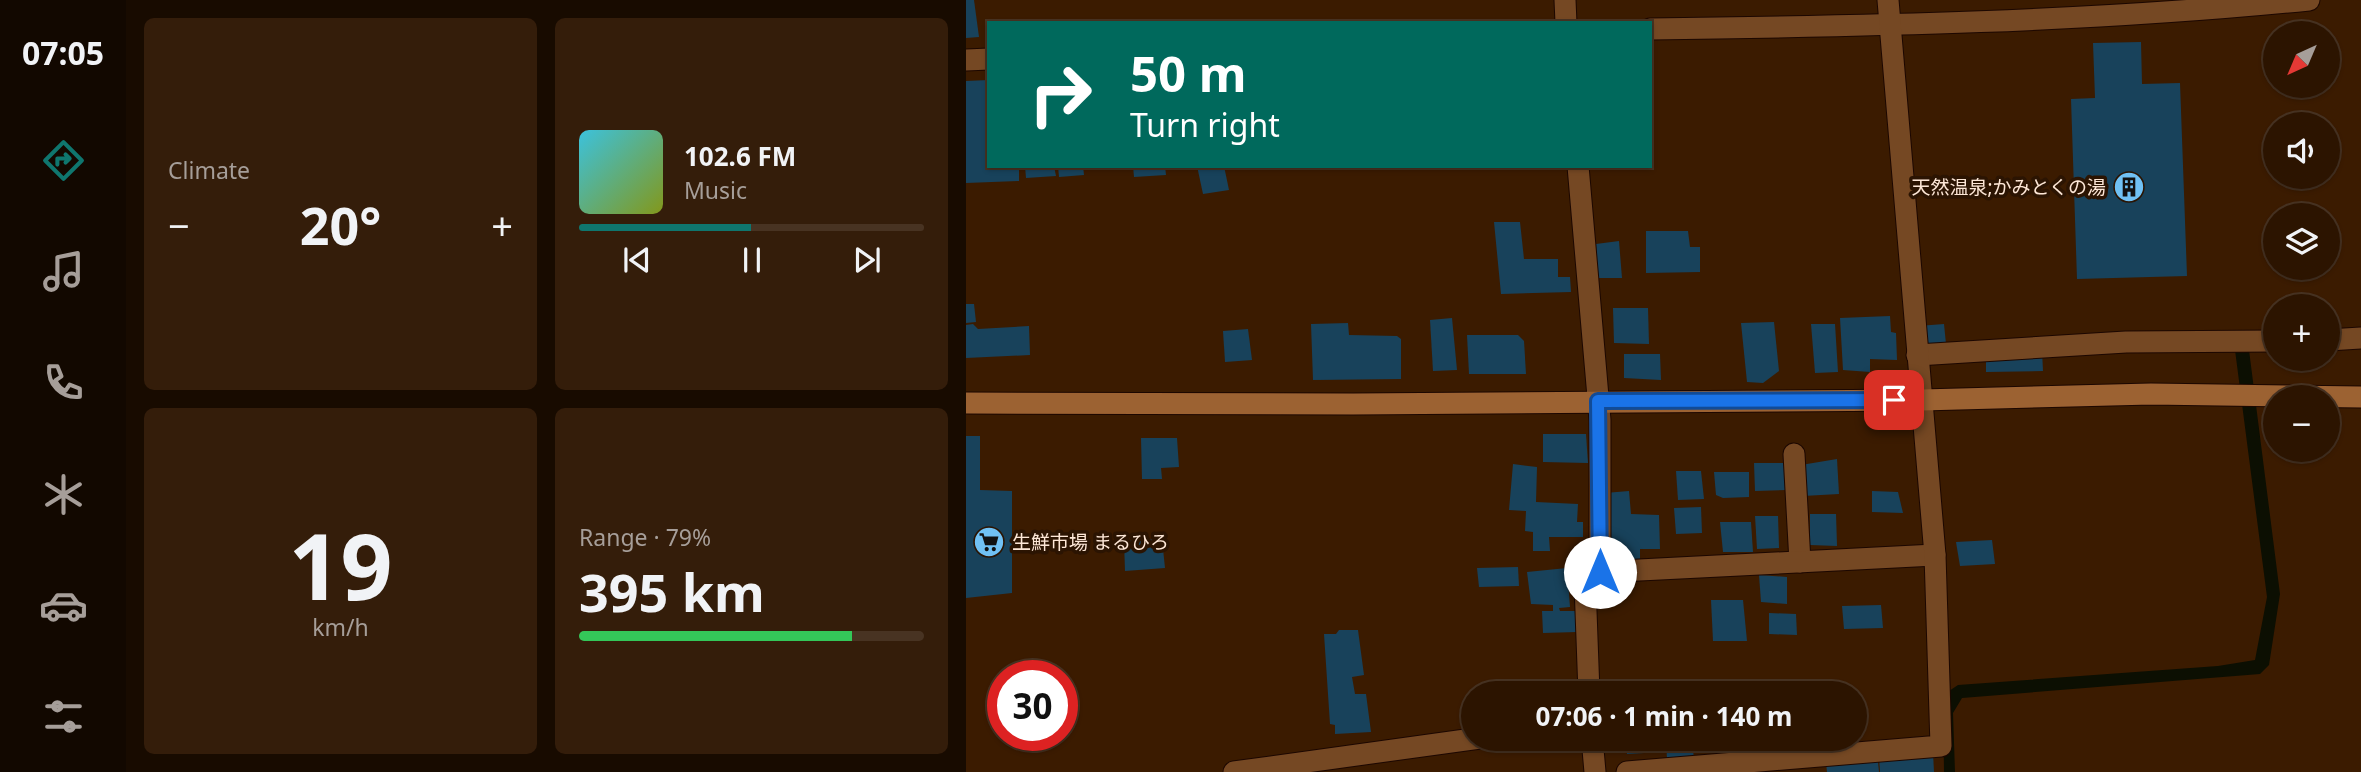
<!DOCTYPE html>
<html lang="en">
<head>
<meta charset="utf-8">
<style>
	:root { --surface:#2c1400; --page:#341d0a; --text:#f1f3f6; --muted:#a69e99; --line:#483322; --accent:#0f766e }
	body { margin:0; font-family:"Noto Sans","Noto Sans JP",sans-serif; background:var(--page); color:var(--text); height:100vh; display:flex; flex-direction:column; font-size:26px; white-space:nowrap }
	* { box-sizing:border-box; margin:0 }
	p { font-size:23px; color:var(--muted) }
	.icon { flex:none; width:38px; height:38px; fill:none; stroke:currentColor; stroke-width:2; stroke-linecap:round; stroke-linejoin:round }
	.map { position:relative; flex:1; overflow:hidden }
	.drawer { display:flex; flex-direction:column; gap:18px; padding:18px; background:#180b00; width:840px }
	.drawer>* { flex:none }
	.top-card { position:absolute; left:21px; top:21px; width:665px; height:147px; border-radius:0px; box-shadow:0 2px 5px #0004,0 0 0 2px var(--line); background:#00695c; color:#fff; overflow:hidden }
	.needle { width:46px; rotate:224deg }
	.tools { position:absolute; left:1297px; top:21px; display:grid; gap:14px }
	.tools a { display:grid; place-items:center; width:77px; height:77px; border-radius:50%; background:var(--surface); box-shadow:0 2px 5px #0004,0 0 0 2px var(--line); font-size:35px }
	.speed { position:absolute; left:21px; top:660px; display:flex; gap:14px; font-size:35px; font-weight:700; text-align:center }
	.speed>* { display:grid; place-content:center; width:91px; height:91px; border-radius:50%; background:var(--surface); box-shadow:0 2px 5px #0004,0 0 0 2px var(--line); line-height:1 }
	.speed .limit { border:10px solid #d22; background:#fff; color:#111 }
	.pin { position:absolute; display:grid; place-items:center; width:60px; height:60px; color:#fff; margin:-30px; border-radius:14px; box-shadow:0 4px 10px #0006 }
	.me { position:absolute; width:77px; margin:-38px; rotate:0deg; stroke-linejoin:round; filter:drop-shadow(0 0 5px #0008) }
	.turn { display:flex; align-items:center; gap:24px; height:147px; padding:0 28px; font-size:32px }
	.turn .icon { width:91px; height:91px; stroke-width:2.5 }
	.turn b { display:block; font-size:49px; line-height:60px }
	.big { font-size:52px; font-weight:700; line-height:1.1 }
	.drawer .card { flex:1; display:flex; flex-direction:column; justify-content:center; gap:10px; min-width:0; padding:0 24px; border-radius:10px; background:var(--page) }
	.drawer .dial { align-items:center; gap:0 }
	.dial b { font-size:91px; line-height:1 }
	.song { display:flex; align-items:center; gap:21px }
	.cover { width:84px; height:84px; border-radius:10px; background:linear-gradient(135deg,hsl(190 70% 55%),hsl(70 70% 35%)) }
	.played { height:7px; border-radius:4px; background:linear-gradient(90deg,var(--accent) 50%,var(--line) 50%) }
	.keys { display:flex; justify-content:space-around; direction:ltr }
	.heat { display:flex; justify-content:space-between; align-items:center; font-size:38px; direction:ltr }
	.charge { height:10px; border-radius:5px; background:linear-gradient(90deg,#34c759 79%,var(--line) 0) }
	.drawer .tiles { flex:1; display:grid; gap:18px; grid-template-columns:repeat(2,1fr) }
	.trip { position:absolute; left:495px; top:681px; width:406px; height:70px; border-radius:35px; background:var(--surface); box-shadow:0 2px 5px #0004,0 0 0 2px var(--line); font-weight:700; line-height:70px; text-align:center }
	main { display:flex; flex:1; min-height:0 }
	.menu { display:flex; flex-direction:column; width:126px; justify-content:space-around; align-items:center; background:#120800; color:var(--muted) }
	.menu .icon { width:49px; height:49px }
	.menu .active { color:var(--accent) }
	.menu b { font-size:32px; color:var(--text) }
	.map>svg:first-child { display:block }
</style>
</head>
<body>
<main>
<nav class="menu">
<b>07:05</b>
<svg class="icon active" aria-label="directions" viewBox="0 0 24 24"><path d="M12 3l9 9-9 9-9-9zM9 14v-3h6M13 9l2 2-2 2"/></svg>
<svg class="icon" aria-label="music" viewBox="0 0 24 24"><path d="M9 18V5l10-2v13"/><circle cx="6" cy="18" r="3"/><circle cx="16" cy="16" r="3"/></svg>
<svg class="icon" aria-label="phone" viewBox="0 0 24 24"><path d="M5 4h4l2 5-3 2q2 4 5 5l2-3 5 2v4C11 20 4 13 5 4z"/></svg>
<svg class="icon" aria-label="climate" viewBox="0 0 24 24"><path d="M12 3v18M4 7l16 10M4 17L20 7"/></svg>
<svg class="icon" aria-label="car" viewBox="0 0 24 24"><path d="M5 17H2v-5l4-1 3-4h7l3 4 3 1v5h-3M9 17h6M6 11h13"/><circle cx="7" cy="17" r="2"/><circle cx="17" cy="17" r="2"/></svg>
<svg class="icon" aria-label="filters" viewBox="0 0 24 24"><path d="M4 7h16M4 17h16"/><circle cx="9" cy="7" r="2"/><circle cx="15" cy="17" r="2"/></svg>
</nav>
<section class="drawer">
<div class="tiles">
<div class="card"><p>Climate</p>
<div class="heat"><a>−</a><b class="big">20°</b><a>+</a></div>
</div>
<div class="card">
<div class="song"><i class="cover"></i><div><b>102.6 FM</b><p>Music</p></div></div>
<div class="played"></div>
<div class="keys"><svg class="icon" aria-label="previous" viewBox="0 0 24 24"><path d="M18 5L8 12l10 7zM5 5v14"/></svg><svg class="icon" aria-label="pause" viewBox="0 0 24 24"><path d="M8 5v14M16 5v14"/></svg><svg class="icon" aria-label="next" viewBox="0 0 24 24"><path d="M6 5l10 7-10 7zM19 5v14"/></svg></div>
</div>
<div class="card dial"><b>19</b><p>km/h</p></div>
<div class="card"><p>Range · 79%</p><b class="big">395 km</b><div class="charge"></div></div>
</div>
</section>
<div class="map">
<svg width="1395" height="772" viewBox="0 0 1395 772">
	<rect width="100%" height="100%" fill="#3b1b00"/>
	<polygon fill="#0c0f02" points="1269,350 1283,350 1314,594 1303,665 1294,674 996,698 987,713 989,772 978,772 977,695 992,685 1252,666 1289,660 1301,597"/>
	<g fill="#18425b">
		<polygon points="0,0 8,0 13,37 0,38"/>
		<polygon points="1175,42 1176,84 1214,83 1221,276 1111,279 1105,99 1129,98 1127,43"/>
		<polygon points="23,80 23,166 53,166 53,181 0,183 0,81"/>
		<polygon points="59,166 88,166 90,176 60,178"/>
		<polygon points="92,166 117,166 118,175 93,177"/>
		<polygon points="129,166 157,166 157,170 130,170"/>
		<polygon points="167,166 199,166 200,175 168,177"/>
		<polygon points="231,166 258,166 263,190 237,194"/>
		<polygon points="528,222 554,222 558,259 592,259 592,277 604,277 605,292 535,294"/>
		<polygon points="680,231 722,231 724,247 734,247 734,272 680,273"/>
		<polygon points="653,241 656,278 632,278 630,244"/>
		<polygon points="0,304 8,304 10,322 0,323"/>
		<polygon points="647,308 682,308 683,344 648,343"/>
		<polygon points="924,316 925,332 930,333 931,360 904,359 904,372 877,370 874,318"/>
		<polygon points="486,318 491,370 467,371 464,320"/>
		<polygon points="808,322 813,371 797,383 781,382 775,323"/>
		<polygon points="382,323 383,335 431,336 435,339 435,379 347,380 345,324"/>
		<polygon points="7,324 12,329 63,326 64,355 0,358 0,325"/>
		<polygon points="845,324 869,324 872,372 849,373"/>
		<polygon points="978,324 980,344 954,346 952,326"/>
		<polygon points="282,329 286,360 259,362 257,331"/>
		<polygon points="501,335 552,335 558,341 560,374 503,374"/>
		<polygon points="1076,351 1077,371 1020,372 1020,352"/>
		<polygon points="658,354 694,354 695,380 658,378"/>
		<polygon points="577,434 620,434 622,463 577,462"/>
		<polygon points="0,436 14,436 14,490 46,491 46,593 0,598"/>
		<polygon points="175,438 211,438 213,467 195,468 196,479 176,479"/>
		<polygon points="871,459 873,494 837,496 835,465"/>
		<polygon points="788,463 818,463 820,490 789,491"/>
		<polygon points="547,464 571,467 570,502 612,504 611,522 617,522 617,537 583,537 584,551 567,551 567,532 559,531 560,511 543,510"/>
		<polygon points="710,471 735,471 738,499 712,500"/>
		<polygon points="748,472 783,472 783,497 757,498 750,495"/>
		<polygon points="663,491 665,514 693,515 694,549 674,549 674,559 644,559 639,493"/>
		<polygon points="906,491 932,492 937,513 906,512"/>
		<polygon points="735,507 736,533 710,534 708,508"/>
		<polygon points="844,514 870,514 871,546 844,545"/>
		<polygon points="789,516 812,516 813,548 791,549"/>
		<polygon points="754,522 785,522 787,552 757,552"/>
		<polygon points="196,539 199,568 159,571 158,541"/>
		<polygon points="1026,540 1029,564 994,566 990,542"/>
		<polygon points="552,567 553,586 513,587 511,568"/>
		<polygon points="601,568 604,607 593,608 594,611 609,611 611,632 577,633 576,611 587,611 587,605 565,604 561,572"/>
		<polygon points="793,575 821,577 821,604 795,602"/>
		<polygon points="745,600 777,600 781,641 747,641"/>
		<polygon points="915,605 917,628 878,629 876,606"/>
		<polygon points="803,613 830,614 831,635 803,634"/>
		<polygon points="373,630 392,630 398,675 386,677 389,694 400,694 405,732 369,734 369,725 364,724 358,634 370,634"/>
		<polygon points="659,738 693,738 696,752 661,754"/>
		<polygon points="700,738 726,738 728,760 701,760"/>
		<polygon points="967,753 968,772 914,772 913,757"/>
		<polygon points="912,762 913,772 861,772 860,763"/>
	</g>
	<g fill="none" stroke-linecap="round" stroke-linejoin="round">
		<g stroke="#1c0700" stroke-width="23">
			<g id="street">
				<polyline points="599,0 600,23"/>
				<path d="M684 29C904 26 1125 22 1343 0"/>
				<polyline points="0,60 23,59"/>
				<polyline points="612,166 634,420 634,572"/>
				<polyline points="1362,340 1395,338"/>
				<polyline points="951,355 1160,342 1309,341"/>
				<polyline points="828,454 834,562"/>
				<polyline points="623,693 619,584 634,572 969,555"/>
				<polyline points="626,738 629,772"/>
				<polyline points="268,772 514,738"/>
				<polyline points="661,772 975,746 969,555 922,0"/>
			</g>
		</g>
		<g stroke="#1c0700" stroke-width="23">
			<polyline id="secondary" points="0,403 387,404 956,400 1185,394 1395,397"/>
		</g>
		<use href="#street" stroke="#754823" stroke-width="21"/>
		<use href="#secondary" stroke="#9c6232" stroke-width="21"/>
	</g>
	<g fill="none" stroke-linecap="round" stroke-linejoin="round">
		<g stroke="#114b97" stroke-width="18">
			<polyline id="route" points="634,572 632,401 928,400"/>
		</g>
		<use href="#route" stroke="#1a73e8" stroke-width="12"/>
	</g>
	<defs>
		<g id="building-disc" transform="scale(1.575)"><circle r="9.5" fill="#70c1f4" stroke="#2b1402"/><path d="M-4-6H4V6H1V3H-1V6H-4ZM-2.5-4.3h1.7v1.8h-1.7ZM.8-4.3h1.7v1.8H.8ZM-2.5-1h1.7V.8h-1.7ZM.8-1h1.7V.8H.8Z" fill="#111"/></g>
		<g id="supermarket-disc" transform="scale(1.575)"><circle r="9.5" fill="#70c1f4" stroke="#2b1402"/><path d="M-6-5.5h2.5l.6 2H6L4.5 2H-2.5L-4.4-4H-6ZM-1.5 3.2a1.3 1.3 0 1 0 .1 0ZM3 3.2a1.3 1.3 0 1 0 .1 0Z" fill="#111"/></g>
	</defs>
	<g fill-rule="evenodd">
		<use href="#building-disc" x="1163" y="187"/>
		<use href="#supermarket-disc" x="23" y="542"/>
	</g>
	<g text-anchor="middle" stroke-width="7" stroke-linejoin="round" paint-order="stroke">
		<g font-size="19" fill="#fde7d7" stroke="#2b1402" text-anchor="end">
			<text x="1140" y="194">天然温泉;かみとくの湯</text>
			<text x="46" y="549" text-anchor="start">生鮮市場 まるひろ</text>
		</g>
	</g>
</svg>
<div class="tools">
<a><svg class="needle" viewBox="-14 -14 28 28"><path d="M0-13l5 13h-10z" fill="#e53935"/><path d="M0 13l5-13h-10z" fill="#a69e99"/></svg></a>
<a><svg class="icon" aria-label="sound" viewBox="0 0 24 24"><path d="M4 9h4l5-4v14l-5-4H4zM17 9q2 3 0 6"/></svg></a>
<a><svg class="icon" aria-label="layers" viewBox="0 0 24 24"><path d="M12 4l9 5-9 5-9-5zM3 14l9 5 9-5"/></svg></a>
<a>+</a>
<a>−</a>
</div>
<div class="speed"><div class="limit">30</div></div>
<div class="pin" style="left:928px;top:400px;background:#d93025"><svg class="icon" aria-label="arrive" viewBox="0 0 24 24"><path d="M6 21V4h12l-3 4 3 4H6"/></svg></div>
<svg class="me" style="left:634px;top:572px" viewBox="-20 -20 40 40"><circle r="19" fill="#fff"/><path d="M0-13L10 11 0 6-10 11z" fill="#1a73e8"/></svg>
<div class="trip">07:06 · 1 min · 140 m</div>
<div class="top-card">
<div class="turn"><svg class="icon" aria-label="right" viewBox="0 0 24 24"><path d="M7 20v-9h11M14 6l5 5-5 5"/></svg><div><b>50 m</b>Turn right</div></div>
</div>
</div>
</main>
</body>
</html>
